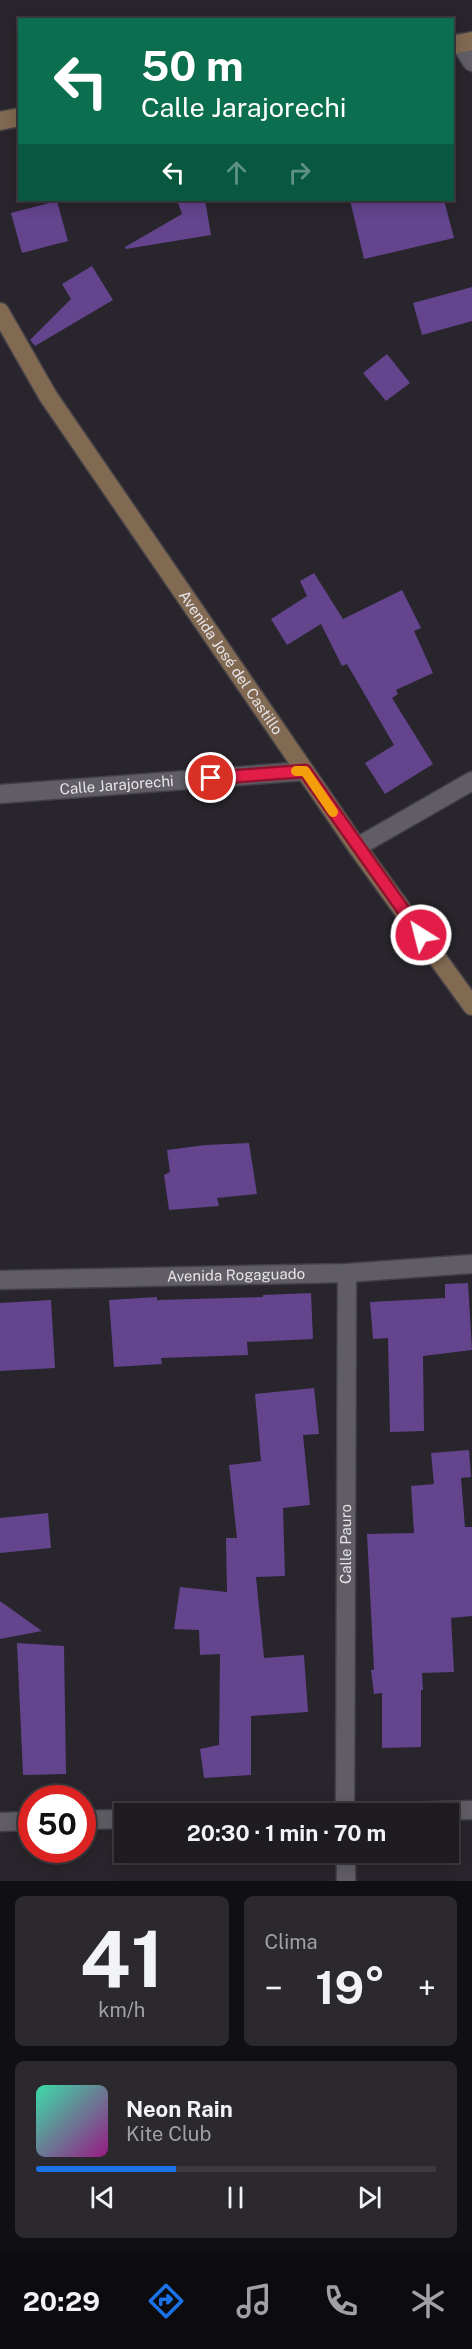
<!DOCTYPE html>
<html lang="es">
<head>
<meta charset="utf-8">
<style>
	:root { --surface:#1e1c21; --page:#2b292e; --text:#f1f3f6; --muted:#a1a1a5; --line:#3c3a3f; --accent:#1a73e8 }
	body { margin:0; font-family:"Public Sans",sans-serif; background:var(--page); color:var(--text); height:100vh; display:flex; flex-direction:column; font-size:22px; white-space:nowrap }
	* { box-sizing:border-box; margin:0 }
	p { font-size:20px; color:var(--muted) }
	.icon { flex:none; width:33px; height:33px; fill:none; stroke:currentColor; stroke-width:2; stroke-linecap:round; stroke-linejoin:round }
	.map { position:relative; height:1881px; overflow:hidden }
	.details { display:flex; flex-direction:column; gap:15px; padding:15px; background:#100f12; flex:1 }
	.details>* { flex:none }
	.top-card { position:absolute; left:18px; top:18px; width:436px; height:183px; border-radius:0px; box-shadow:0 3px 15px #0003,0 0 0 2px var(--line); background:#0b6e4f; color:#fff; overflow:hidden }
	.speed { position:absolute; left:18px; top:1785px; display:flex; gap:12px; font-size:30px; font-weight:700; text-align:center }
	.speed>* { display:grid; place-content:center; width:78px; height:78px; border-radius:50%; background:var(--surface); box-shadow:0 3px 15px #0003,0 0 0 2px var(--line); line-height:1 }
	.speed .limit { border:9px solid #d22; background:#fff; color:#111 }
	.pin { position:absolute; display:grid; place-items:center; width:51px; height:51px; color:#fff; margin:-26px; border:3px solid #fff; border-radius:50%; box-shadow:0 2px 6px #0007 }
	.me { position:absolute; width:66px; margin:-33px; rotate:324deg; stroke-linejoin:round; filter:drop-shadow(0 0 4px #0008) }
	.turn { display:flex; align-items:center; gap:21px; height:126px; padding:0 24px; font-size:27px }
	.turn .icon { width:78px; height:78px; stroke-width:2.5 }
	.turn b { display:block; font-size:42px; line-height:51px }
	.lanes { display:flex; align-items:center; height:57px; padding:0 24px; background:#0003; justify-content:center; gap:30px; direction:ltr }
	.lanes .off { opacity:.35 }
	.big { font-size:45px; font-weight:700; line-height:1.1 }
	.details .tile { flex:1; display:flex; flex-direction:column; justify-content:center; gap:9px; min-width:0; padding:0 21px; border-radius:9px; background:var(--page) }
	.details .dial { align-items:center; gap:0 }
	.dial b { font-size:78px; line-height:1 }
	.song { display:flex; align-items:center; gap:18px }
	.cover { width:72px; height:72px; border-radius:9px; background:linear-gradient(135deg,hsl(160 70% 55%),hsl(310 70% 35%)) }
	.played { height:6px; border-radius:3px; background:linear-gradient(90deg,var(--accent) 35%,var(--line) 35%) }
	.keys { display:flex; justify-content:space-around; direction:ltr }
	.heat { display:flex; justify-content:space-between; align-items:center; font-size:33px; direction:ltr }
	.details .tiles { flex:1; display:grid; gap:15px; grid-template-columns:1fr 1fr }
	.tile:last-child { grid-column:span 2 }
	.trip { position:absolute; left:114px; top:1803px; width:345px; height:60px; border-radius:0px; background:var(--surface); box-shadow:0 3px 15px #0003,0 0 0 2px var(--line); font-weight:700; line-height:60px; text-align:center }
	.dock { display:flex; height:96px; justify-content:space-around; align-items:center; background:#0c0b0d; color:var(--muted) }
	.dock .icon { width:42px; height:42px }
	.dock .current { color:var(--accent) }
	.dock b { font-size:27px; color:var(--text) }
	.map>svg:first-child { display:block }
</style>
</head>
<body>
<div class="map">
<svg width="472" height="1881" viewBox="0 0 472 1881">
	<rect width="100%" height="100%" fill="#28252c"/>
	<g fill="#63448d">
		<polygon points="177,200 205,200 211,235 126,249 125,247 182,214"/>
		<polygon points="350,200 444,200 454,238 364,259"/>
		<polygon points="57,201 68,241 22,253 11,213"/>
		<polygon points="92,266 113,300 35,346 30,340 71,299 62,284"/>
		<polygon points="472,287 472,321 422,335 413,303"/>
		<polygon points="387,354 410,383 386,401 363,373"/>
		<polygon points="314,573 343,619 402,590 421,628 414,631 433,673 396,690 398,694 392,698 433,764 385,794 365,763 394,745 347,664 342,666 321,624 287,645 271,619 307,596 300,581"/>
		<polygon points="249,1143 257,1194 217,1198 219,1206 169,1210 164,1175 170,1172 167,1150 205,1145"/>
		<polygon points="468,1283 472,1350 423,1356 424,1431 390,1432 388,1338 373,1339 370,1302 445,1298 445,1284"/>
		<polygon points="311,1293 313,1339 247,1342 248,1355 161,1358 162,1364 114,1367 109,1300 157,1297 157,1300 263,1297 263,1295"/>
		<polygon points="51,1300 55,1368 0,1371 0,1303"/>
		<polygon points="314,1388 319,1434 303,1435 310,1505 283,1508 285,1576 256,1577 264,1658 304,1655 308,1712 251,1716 251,1775 204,1778 200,1749 219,1745 220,1654 200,1655 199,1630 174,1629 180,1587 227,1592 226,1538 237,1538 229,1465 261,1461 255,1394"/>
		<polygon points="469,1450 471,1477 461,1478 465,1527 472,1527 472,1616 451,1618 454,1672 422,1673 423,1690 421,1690 421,1747 382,1748 382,1693 374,1694 371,1670 374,1670 367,1534 414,1533 411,1486 434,1484 431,1453"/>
		<polygon points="48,1513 51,1548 0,1553 0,1518"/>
		<polygon points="0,1601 42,1631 0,1639"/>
		<polygon points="17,1643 64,1646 66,1774 23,1775"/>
	</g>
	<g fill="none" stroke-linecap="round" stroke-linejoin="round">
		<g stroke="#434147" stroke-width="21">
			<g id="street">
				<polyline points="460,43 472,62"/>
				<path id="s1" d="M0 794 305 771"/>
				<polyline points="357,847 472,781"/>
				<path id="s2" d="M0 1280 347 1273 472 1264"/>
				<polyline points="334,1814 472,1810"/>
				<path id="s3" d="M345 1814 347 1273"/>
				<polyline points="82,1820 124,1819"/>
				<polyline points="0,1822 32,1821"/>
				<polyline points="346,1852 346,1881"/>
			</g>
		</g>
		<g stroke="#434147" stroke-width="21">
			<g id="secondary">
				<polyline points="453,45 472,41"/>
				<polyline points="0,121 20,117"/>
				<path id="s4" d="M0 312 48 396 357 847 472 1006"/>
			</g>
		</g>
		<use href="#street" stroke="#605d65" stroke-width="18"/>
		<use href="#secondary" stroke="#826952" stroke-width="18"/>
	</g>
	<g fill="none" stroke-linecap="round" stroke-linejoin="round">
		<g stroke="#92132f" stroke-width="15">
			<polyline id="route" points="211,778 305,771 421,935"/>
		</g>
		<use href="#route" stroke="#e11d48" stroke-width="10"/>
		<polyline stroke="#f59e0b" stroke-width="10" points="296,771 305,771 333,812"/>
	</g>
	<g text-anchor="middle" stroke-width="6" stroke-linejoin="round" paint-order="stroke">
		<g font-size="15" fill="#e5e3e8" stroke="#1e1c22">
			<text dy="5" stroke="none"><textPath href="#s4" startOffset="420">Avenida José del Castillo</textPath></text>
			<text dy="5" stroke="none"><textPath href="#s1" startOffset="117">Calle Jarajorechi</textPath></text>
			<text dy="5" stroke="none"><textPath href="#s2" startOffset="236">Avenida Rogaguado</textPath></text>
			<text dy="5" stroke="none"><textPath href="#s3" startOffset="270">Calle Pauro</textPath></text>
		</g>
	</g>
</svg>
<div class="speed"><div class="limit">50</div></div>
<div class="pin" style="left:211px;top:778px;background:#d93025"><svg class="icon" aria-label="arrive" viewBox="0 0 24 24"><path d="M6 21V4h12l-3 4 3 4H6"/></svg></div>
<svg class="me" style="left:421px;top:935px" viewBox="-20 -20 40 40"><circle r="17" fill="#e11d48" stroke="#fff" stroke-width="3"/><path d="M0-11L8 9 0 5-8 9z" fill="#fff"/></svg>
<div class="trip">20:30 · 1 min · 70 m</div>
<div class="top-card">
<div class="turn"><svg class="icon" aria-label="left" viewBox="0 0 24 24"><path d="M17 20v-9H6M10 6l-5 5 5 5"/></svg><div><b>50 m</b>Calle Jarajorechi</div></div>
<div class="lanes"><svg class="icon" aria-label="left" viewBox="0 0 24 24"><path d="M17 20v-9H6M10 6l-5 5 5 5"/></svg><svg class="icon off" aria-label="ahead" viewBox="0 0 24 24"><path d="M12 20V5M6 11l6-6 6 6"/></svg><svg class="icon off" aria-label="right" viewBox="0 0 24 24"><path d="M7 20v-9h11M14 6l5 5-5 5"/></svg></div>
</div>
</div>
<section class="details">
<div class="tiles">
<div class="tile dial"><b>41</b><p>km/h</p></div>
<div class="tile"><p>Clima</p>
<div class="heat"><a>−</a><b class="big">19°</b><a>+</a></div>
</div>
<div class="tile">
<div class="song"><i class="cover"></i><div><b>Neon Rain</b><p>Kite Club</p></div></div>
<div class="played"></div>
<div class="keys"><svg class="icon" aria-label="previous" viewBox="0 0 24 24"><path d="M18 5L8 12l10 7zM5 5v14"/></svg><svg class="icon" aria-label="pause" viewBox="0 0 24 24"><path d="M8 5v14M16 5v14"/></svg><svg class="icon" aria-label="next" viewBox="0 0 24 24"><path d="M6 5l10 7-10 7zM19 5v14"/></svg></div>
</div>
</div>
</section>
<nav class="dock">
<b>20:29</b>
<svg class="icon current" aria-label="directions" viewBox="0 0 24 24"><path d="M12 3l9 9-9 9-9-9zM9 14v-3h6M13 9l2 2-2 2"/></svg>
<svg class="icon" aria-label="music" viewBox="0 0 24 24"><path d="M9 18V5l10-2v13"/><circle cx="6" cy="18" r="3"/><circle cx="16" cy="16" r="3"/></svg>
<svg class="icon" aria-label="phone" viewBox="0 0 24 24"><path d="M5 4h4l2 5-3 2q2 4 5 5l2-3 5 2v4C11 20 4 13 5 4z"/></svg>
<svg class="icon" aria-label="climate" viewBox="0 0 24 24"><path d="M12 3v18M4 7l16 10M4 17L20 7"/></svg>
</nav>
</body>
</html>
